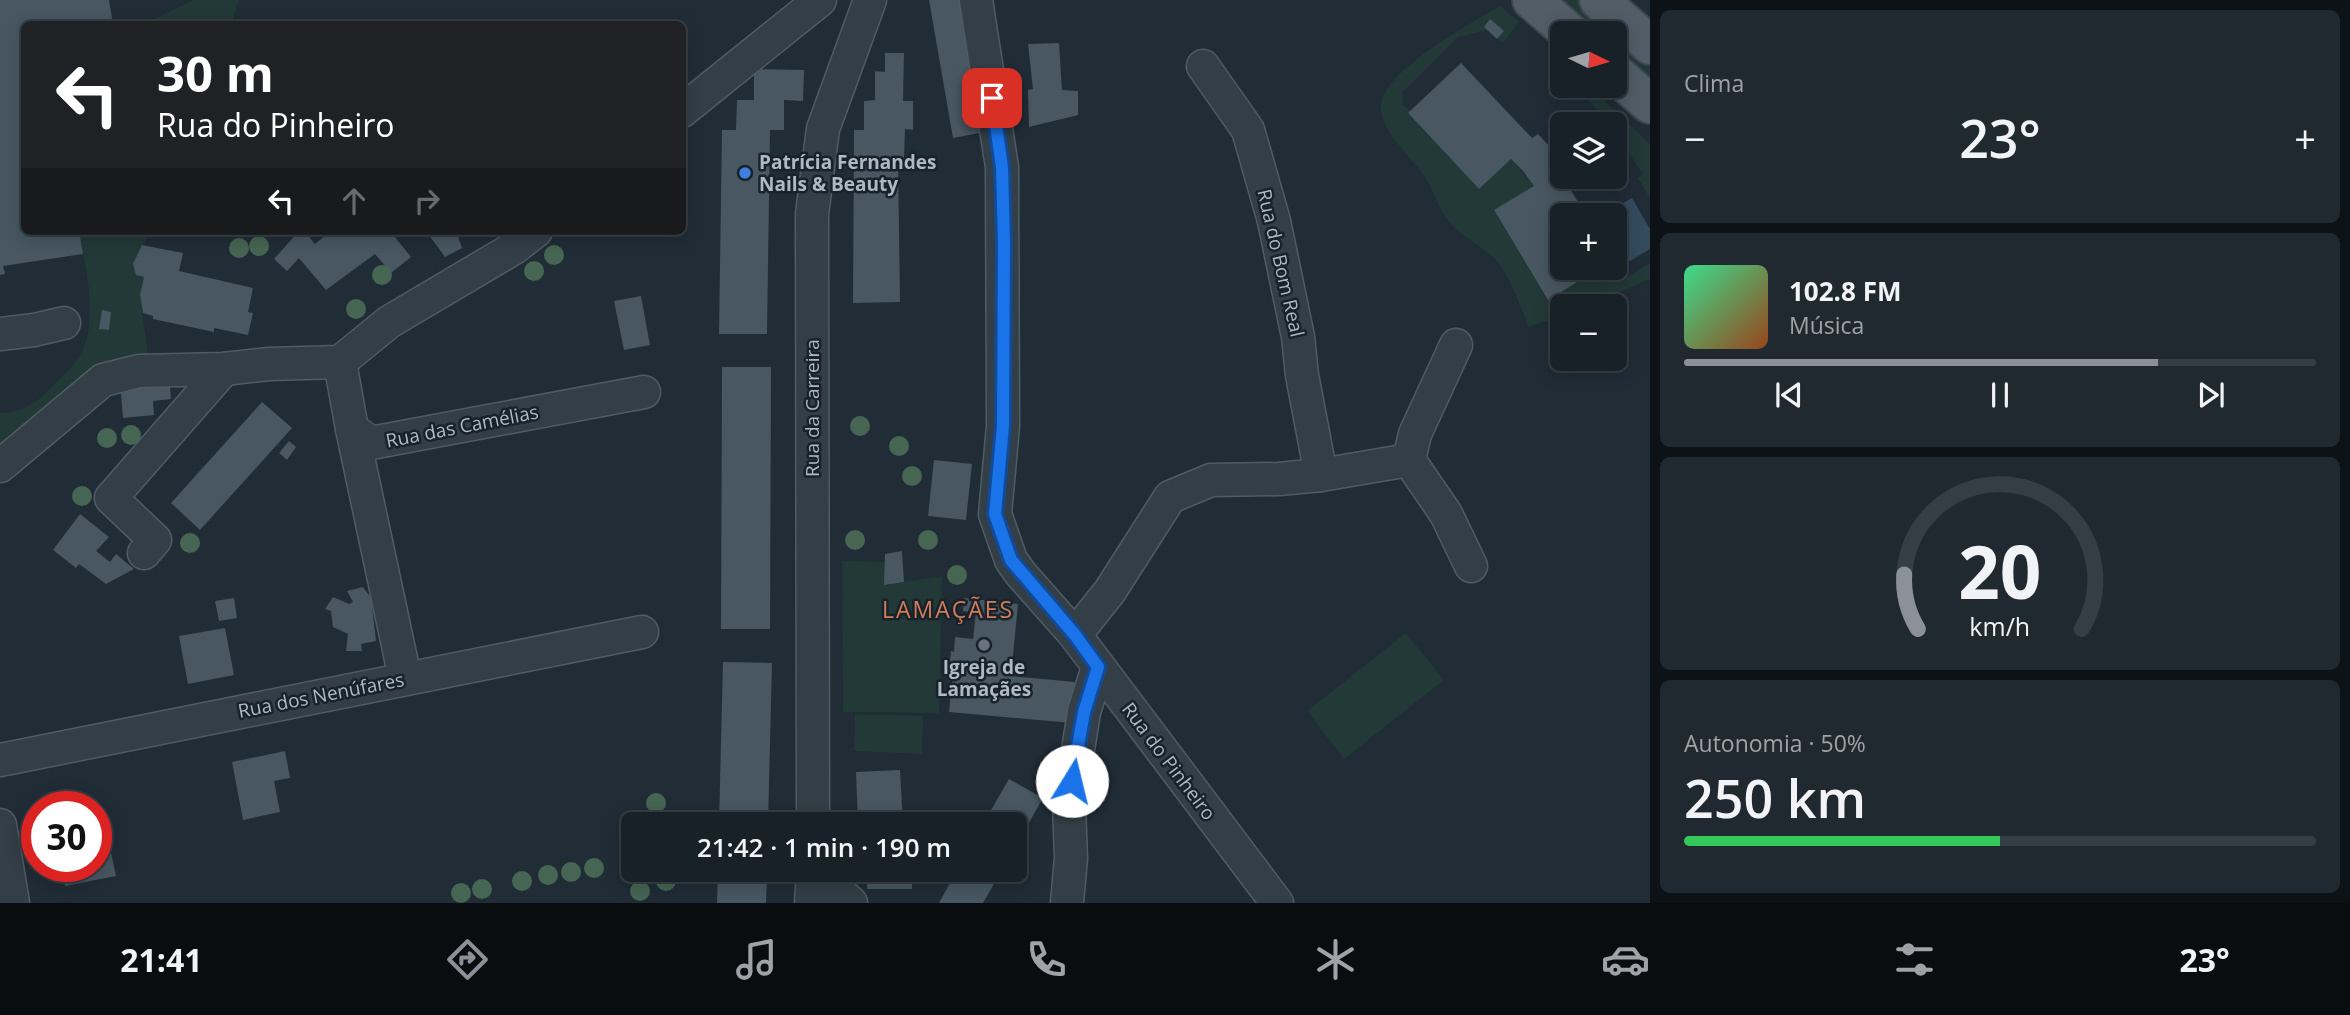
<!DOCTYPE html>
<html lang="pt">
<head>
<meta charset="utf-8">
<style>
	:root { --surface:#182128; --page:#212930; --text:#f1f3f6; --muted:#9fa3a8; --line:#363e45; --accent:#8c9099 }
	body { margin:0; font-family:"Open Sans",sans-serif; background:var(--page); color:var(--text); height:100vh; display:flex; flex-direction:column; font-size:26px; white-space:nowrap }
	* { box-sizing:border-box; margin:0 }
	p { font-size:23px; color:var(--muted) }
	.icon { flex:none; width:38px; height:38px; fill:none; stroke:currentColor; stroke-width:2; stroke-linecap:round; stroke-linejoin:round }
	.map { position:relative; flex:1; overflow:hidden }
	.sheet { display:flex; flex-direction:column; gap:10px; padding:10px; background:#0d1216; width:700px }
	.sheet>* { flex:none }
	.guide { position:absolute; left:21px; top:21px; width:665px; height:214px; border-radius:10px; box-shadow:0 4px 18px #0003,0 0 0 2px var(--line); background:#202124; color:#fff; overflow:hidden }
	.needle { width:46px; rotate:95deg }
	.buttons { position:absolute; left:1550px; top:21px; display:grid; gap:14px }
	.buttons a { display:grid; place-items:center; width:77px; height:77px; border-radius:10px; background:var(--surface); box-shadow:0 4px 18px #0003,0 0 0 2px var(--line); font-size:35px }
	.speed { position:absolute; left:21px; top:791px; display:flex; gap:14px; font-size:35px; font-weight:700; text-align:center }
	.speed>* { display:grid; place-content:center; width:91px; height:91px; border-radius:50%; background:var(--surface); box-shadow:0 4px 18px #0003,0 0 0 2px var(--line); line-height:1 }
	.speed .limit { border:10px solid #d22; background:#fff; color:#111 }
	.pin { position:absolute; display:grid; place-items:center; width:60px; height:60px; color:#fff; margin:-30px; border-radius:14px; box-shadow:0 4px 10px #0006 }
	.me { position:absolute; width:77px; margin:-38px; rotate:9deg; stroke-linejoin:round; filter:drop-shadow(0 0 5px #0008) }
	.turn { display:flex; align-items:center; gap:24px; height:147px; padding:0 21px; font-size:32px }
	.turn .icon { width:91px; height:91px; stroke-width:2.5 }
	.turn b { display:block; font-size:49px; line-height:60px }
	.lanes { display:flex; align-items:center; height:66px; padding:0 21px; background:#0003; justify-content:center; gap:35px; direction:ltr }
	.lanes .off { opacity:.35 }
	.big { font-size:52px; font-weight:600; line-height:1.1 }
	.sheet .card { flex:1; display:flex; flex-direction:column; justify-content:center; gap:10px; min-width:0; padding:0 24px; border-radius:10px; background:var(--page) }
	.sheet .dial { align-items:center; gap:0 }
	.dial svg { height:182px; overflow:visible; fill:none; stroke:var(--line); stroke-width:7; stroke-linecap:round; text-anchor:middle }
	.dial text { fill:var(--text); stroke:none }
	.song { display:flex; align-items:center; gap:21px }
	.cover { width:84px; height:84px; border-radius:10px; background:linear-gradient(135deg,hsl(150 70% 55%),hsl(20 70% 35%)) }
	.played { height:7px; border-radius:4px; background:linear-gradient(90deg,var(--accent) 75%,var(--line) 75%) }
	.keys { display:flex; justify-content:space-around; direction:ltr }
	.heat { display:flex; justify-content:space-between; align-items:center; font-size:38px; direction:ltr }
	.charge { height:10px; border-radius:5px; background:linear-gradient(90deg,#34c759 50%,var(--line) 0) }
	.trip { position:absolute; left:621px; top:812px; width:406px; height:70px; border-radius:10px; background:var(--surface); box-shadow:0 4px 18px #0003,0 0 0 2px var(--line); font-weight:600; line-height:70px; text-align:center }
	.tab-bar { display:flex; height:112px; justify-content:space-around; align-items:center; background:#0a0d10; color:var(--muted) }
	.tab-bar .icon { width:49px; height:49px }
	.tab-bar .active { color:var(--accent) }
	.tab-bar b { font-size:32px; color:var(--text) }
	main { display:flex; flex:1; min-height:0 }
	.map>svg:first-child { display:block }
</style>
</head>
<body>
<main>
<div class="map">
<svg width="1650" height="903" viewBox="0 0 1650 903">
	<rect width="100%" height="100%" fill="#202c36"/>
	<g fill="#223937">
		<polygon points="193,0 239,0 231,24 144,24"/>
		<polygon points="1547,0 1580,0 1650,60 1650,89 1615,59 1615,33 1586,33"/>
		<path d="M1500 6 1519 22 1504 42 1497 39 1490 20 1484 27 1487 30 1458 37 1402 93 1403 105 1411 111 1408 114 1479 189 1511 159 1534 186 1494 211 1548 299 1600 268H1615V264L1625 278 1650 263V279L1588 306H1563V315L1529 327C1521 308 1513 286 1502 268 1489 248 1460 238 1446 218 1438 207 1434 192 1427 180 1414 159 1377 129 1381 103 1388 68 1470 24 1500 6Z"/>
		<polygon points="1576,86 1588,86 1650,144 1650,199 1638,178 1643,174 1615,132 1615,124 1610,124"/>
		<path d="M79 231H150L134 264 136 275 144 277 140 295 148 356 0 453V413C21 413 38 402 52 387 62 376 77 364 83 349 98 313 85 268 79 231Z"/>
		<polygon points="842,561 886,562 885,585 942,576 939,713 843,712"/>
		<polygon points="1406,633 1444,680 1344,759 1307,711"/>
		<polygon points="855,714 923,716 922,754 854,751"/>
	</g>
	<polygon fill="#334b5d" points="1632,198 1650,229 1650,249 1630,261 1615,237 1615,215 1603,215"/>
	<g fill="#485762">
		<polygon points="0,0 109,0 113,24 24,24 24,231 79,231 83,254 3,266 5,274 0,275"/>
		<polygon points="929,0 962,0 985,132 953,138"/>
		<polygon points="1490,19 1504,31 1497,39 1484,27"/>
		<polygon points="1059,43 1062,90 1078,91 1078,115 1029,127 1028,90 1033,89 1028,44"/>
		<polygon points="885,53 904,53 903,101 913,101 913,130 905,129 904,159 898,160 900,302 853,303 854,130 864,130 864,101 875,100 875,71 885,72"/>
		<polygon points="1461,63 1532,138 1538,134 1553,150 1563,165 1563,168 1559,171 1586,215 1563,215 1563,268 1600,268 1548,300 1494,210 1534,186 1523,171 1511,159 1479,189 1408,113"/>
		<polygon points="754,69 804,70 803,101 784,100 784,130 770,130 767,334 719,334 722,130 736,130 737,100 754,100"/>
		<polygon points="299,231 304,231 315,244 331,231 390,231 411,257 391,273 375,254 326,290 299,258 287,271 274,259"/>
		<polygon points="426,231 456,231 462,248 445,257"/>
		<polygon points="142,245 183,253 179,271 253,288 248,312 253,313 248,335 214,328 214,332 153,319 153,316 143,313 140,295 144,277 136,275 133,264"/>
		<polygon points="641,296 650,345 624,350 614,301"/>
		<polygon points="102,310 111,312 109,330 99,329"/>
		<polygon points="722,367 771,367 770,629 721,629"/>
		<polygon points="169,378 171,399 153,401 154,415 123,418 120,382"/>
		<polygon points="262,402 292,428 200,530 171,503"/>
		<polygon points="289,441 296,447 287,460 279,453"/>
		<polygon points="934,460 972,464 966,520 928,516"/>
		<polygon points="80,514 109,537 96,551 110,562 116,554 134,569 106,584 79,564 76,568 53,550"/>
		<polygon points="902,551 904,582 884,585 885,554"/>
		<polygon points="363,587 371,598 376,641 361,644 362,651 346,651 348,634 333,627 331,611 325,609 333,597 349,604 353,602 347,591"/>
		<polygon points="234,598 237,618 219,621 215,601"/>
		<polygon points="964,598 1018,604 1011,676 1075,682 1072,723 949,712 952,681 948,681 951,651 954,652 955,637 973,639 976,613 963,611"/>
		<polygon points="225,628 234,675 188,684 179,636"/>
		<polygon points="723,662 772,663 768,824 719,824"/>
		<polygon points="285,751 290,778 274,781 280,812 243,820 232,762"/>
		<polygon points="900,770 903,824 858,824 856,772"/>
		<polygon points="1009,779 1043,798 1015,847 1015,824 983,824"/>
		<polygon points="110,848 116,876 65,886 61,866 96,866 96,851"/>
		<polygon points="718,870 767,870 766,903 717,903"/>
		<rect x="867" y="870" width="45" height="19"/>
		<polygon points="957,870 1002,870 983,903 939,903"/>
	</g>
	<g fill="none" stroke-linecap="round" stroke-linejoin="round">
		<g stroke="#505c64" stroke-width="35">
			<g id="minor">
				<polyline points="976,0 1002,167 1003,426 995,514 1011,560 1021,574 1075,635 1277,903"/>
				<polyline points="1203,66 1248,130 1274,221 1298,337 1302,375 1321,475"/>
				<polyline points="682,111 820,0"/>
				<polyline points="0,334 34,330 64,323"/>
				<polyline points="340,362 352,429 371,443 644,392"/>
				<polyline points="352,429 405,678"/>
				<polyline points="1409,460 1415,434 1456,345"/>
				<polyline points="0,466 103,380 139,371 224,369 269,364 340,362 389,322 514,248 536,231"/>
				<polyline points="144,553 155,540 111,498 224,369"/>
				<polyline points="1075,635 1110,591 1170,497 1211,480 1279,479 1321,475 1409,460 1446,514 1471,566"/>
				<polyline points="0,760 642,632"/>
				<polyline points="813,824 812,214 823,129 870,0"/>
				<polyline points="0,825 13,903"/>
				<polyline points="815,870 851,903"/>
				<polyline points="811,903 813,870"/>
				<polyline points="1067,903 1071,858 1069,806 1084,712 1098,667"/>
			</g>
		</g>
		<g stroke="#3c4750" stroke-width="42">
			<g id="major">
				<polyline points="1532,0 1570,33"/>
				<polyline points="1599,0 1650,45"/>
				<polyline points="1615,73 1650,104"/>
			</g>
		</g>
		<use href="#minor" stroke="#333e46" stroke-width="32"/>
		<use href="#major" stroke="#515d67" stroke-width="38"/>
	</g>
	<g fill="#466552">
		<circle cx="259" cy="246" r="10"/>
		<circle cx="239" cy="248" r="10"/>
		<circle cx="554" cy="255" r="10"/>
		<circle cx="534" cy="271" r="10"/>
		<circle cx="382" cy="275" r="10"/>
		<circle cx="356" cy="309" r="10"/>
		<circle cx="860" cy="426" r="10"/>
		<circle cx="131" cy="435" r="10"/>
		<circle cx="107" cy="438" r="10"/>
		<circle cx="899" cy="446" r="10"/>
		<circle cx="912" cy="476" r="10"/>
		<circle cx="82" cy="496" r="10"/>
		<circle cx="855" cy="540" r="10"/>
		<circle cx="928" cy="540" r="10"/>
		<circle cx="190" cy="543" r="10"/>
		<circle cx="957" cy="575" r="10"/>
		<circle cx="656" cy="803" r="10"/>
		<circle cx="594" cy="868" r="10"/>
		<circle cx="571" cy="872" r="10"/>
		<circle cx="548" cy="875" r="10"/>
		<circle cx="522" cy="881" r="10"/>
		<circle cx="666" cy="881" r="10"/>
		<circle cx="482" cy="889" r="10"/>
		<circle cx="640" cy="891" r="10"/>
		<circle cx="461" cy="893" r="10"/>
	</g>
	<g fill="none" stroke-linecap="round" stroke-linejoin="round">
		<g stroke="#114b97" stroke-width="18">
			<polyline id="route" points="992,98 1002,167 1004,243 1003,426 995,514 1011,560 1075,635 1098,667 1084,712 1072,781"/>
		</g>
		<use href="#route" stroke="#1a73e8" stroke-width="12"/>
	</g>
	<circle fill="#3f7fe0" stroke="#19222b" stroke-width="2.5" cx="745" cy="173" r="7"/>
	<circle fill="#6b7280" stroke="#19222b" stroke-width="2.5" cx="984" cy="645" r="7"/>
	<g text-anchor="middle" stroke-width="5" stroke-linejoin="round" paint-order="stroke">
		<g font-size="19" font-weight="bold" fill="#adb9c3" stroke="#19222b" text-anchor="start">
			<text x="759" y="169">Patrícia Fernandes<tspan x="759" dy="22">Nails &amp; Beauty</tspan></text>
			<text x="984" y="674" text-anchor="middle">Igreja de<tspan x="984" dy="22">Lamaçães</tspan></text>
		</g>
		<g font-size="19" fill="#adb9c3" stroke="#19222b">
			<text transform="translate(1281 263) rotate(77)" y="7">Rua do Bom Real</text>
			<text transform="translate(812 408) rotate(-90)" y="7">Rua da Carreira</text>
			<text transform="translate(462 426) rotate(-11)" y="7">Rua das Camélias</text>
			<text transform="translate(321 695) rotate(-11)" y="7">Rua dos Nenúfares</text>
			<text transform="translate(1169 761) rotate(53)" y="7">Rua do Pinheiro</text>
		</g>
		<g font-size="23" letter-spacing="2" fill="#d17d5a" stroke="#19222b">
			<text x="948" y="618">LAMAÇÃES</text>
		</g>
	</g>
</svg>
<div class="buttons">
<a><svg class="needle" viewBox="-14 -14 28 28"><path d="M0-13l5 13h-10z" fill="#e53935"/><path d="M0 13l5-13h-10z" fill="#9fa3a8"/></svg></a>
<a><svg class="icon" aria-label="layers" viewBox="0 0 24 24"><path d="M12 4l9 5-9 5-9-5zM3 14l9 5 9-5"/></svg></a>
<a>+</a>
<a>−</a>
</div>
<div class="speed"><div class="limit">30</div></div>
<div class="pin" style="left:992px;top:98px;background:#d93025"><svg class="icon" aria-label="arrive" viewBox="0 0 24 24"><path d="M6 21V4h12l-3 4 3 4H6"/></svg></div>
<svg class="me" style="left:1072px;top:781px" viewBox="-20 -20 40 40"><circle r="19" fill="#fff"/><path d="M0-13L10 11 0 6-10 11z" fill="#1a73e8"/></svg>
<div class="trip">21:42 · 1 min · 190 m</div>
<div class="guide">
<div class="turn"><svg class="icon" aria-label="left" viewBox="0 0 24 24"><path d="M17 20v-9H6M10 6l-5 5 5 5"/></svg><div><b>30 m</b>Rua do Pinheiro</div></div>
<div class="lanes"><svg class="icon" aria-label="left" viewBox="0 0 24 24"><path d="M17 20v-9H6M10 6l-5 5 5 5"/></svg><svg class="icon off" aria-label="ahead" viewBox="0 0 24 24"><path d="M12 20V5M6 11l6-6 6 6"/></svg><svg class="icon off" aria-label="right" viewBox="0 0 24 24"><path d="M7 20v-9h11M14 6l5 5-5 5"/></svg></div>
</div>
</div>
<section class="sheet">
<div class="card"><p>Clima</p>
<div class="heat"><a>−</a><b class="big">23°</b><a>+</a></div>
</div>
<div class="card">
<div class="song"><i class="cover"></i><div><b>102.8 FM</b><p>Música</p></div></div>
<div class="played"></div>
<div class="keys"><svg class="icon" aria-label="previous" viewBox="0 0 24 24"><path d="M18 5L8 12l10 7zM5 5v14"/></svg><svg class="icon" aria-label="pause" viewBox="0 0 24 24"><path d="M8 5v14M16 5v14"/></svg><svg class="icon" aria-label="next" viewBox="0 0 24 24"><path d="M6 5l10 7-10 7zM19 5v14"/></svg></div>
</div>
<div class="card dial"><svg viewBox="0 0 100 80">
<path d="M14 69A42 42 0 1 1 86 69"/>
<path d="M14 69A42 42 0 0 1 8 45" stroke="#8c9099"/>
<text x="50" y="56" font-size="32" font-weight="700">20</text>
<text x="50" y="72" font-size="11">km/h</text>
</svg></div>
<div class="card"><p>Autonomia · 50%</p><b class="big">250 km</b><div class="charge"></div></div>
</section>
</main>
<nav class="tab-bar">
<b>21:41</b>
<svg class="icon active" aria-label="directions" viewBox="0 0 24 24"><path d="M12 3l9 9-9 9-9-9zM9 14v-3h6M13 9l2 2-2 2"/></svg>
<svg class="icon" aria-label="music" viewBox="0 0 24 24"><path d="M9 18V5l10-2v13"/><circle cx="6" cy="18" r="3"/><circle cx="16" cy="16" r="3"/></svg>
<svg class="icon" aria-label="phone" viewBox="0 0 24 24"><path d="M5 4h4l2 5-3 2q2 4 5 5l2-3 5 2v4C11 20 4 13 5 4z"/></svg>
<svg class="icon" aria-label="climate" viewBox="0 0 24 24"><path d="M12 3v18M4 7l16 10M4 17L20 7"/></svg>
<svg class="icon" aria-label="car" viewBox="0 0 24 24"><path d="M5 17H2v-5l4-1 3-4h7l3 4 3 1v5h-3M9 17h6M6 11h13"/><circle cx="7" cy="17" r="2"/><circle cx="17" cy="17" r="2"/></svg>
<svg class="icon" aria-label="filters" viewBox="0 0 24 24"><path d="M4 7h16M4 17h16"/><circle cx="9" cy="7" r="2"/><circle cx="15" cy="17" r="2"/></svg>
<b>23°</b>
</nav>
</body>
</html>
